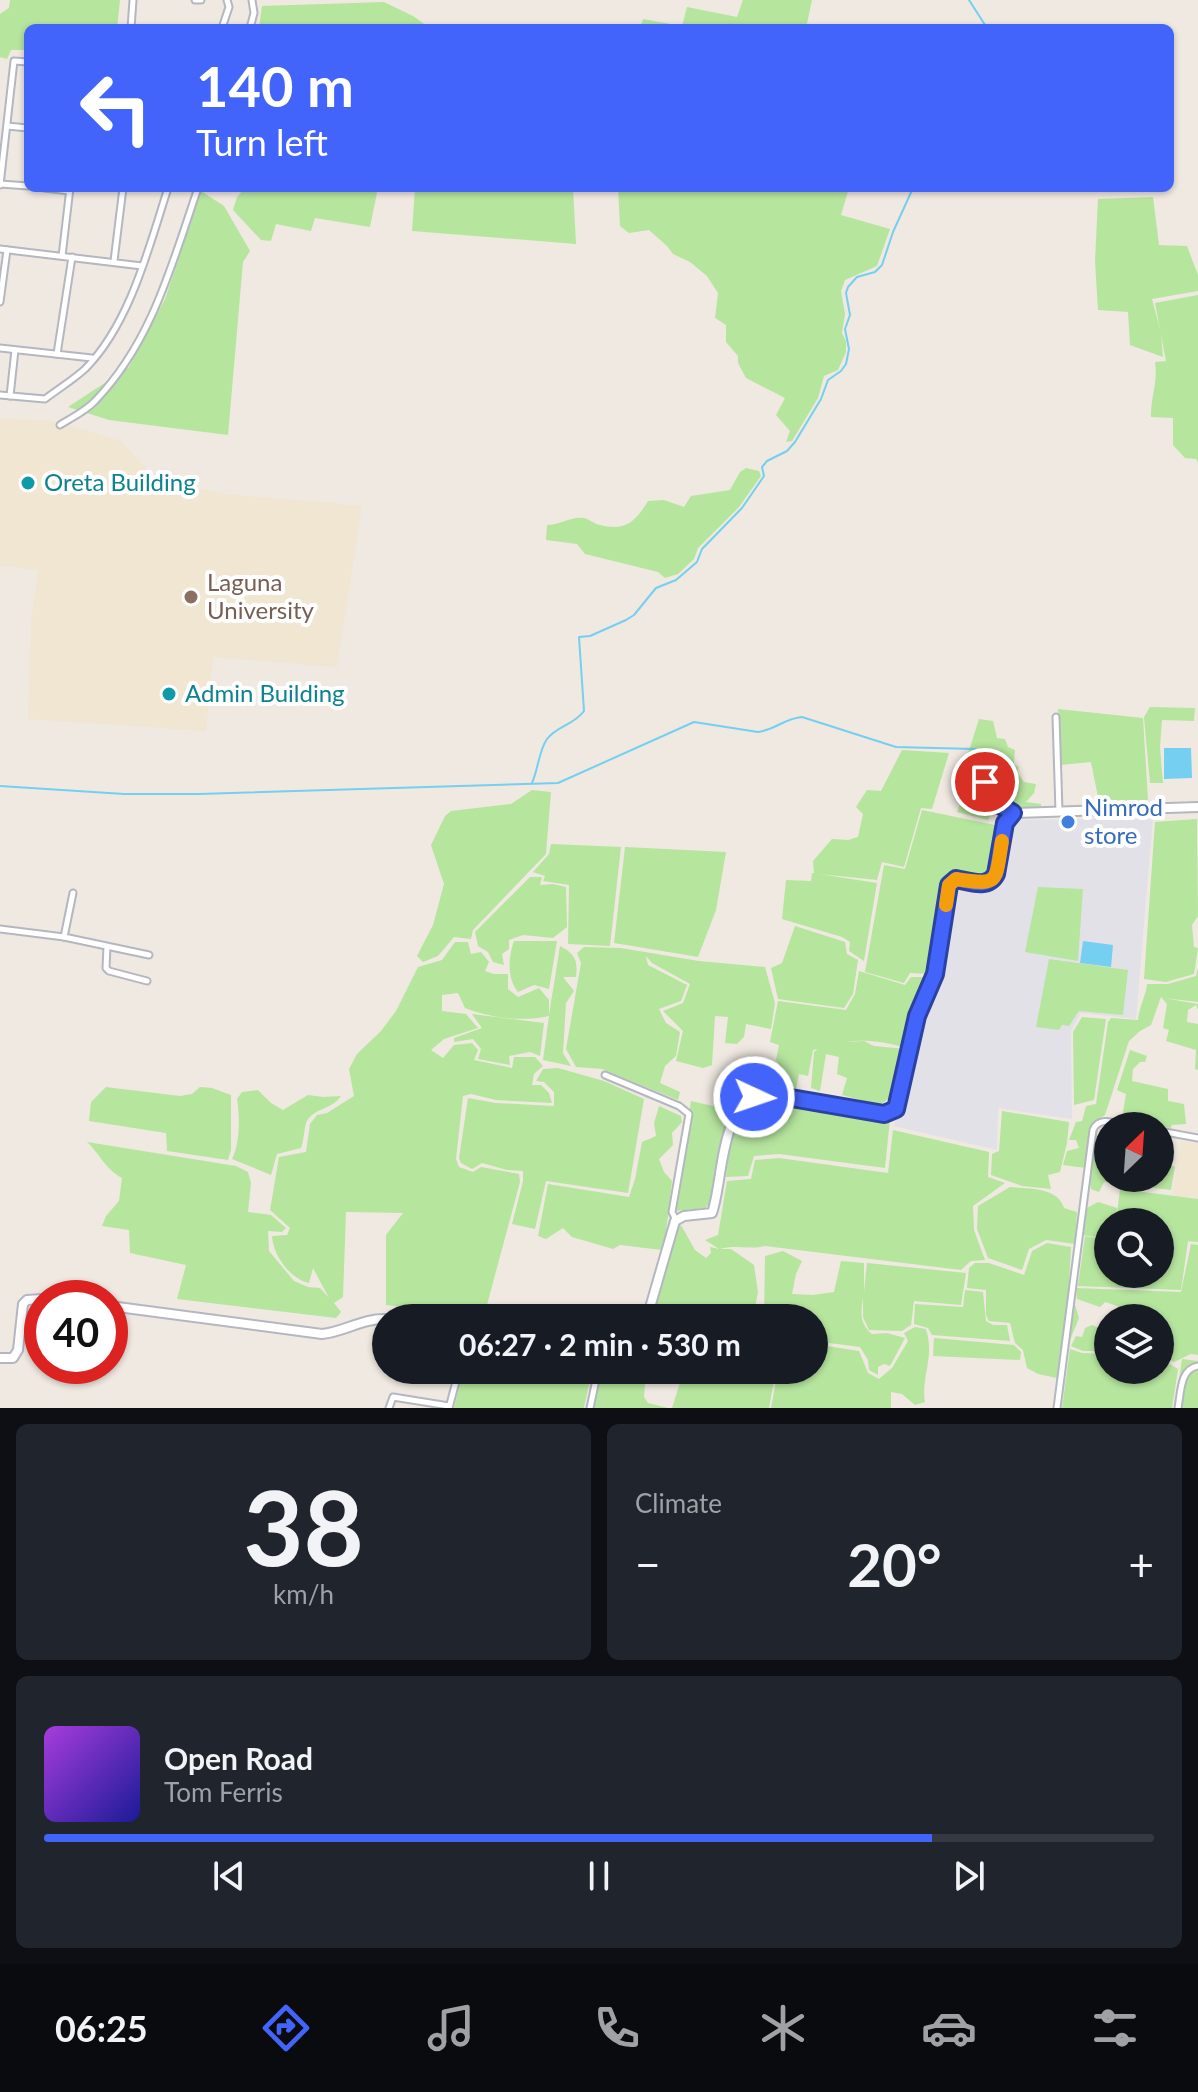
<!DOCTYPE html>
<html lang="en">
<head>
<meta charset="utf-8">
<style>
	:root { --surface:#171b24; --page:#20242c; --text:#f1f3f6; --muted:#9ea1a6; --line:#363941; --accent:#4264fb }
	body { margin:0; font-family:Lato,sans-serif; background:var(--page); color:var(--text); height:100vh; display:flex; flex-direction:column; font-size:30px; white-space:nowrap }
	* { box-sizing:border-box; margin:0 }
	p { font-size:26px; color:var(--muted) }
	.icon { flex:none; width:44px; height:44px; fill:none; stroke:currentColor; stroke-width:2; stroke-linecap:round; stroke-linejoin:round }
	.map { position:relative; height:1408px; overflow:hidden }
	.panel { display:flex; flex-direction:column; gap:16px; padding:16px; background:#0d0f14; flex:1 }
	.panel>* { flex:none }
	.top-card { position:absolute; left:24px; top:24px; width:1150px; height:168px; border-radius:12px; box-shadow:0 2px 6px #0004; background:#4264fb; color:#fff; overflow:hidden }
	.needle { width:52px; rotate:25deg }
	.controls { position:absolute; left:1094px; top:1112px; display:grid; gap:16px }
	.controls a { display:grid; place-items:center; width:80px; height:80px; border-radius:50%; background:var(--surface); box-shadow:0 2px 6px #0004; font-size:40px }
	.speed { position:absolute; left:24px; top:1280px; display:flex; gap:16px; font-size:40px; font-weight:700; text-align:center }
	.speed>* { display:grid; place-content:center; width:104px; height:104px; border-radius:50%; background:var(--surface); box-shadow:0 2px 6px #0004; line-height:1 }
	.speed .limit { border:12px solid #d22; background:#fff; color:#111 }
	.pin { position:absolute; display:grid; place-items:center; width:68px; height:68px; color:#fff; margin:-34px; border:4px solid #fff; border-radius:50%; box-shadow:0 2px 8px #0007 }
	.me { position:absolute; width:88px; margin:-44px; rotate:93deg; stroke-linejoin:round; filter:drop-shadow(0 0 6px #0008) }
	.turn { display:flex; align-items:center; gap:28px; height:168px; padding:0 40px; font-size:36px }
	.turn .icon { width:104px; height:104px; stroke-width:2.5 }
	.turn b { display:block; font-size:56px; line-height:68px }
	.big { font-size:60px; font-weight:700; line-height:1.1 }
	.panel .tile { flex:1; display:flex; flex-direction:column; justify-content:center; gap:12px; min-width:0; padding:0 28px; border-radius:12px; background:var(--page) }
	.panel .dial { align-items:center; gap:0 }
	.dial b { font-size:104px; line-height:1 }
	.song { display:flex; align-items:center; gap:24px }
	.cover { width:96px; height:96px; border-radius:12px; background:linear-gradient(135deg,hsl(280 70% 55%),hsl(240 70% 35%)) }
	.played { height:8px; border-radius:4px; background:linear-gradient(90deg,var(--accent) 80%,var(--line) 80%) }
	.keys { display:flex; justify-content:space-around; direction:ltr }
	.heat { display:flex; justify-content:space-between; align-items:center; font-size:44px; direction:ltr }
	.panel .tiles { flex:1; display:grid; gap:16px; grid-template-columns:1fr 1fr }
	.tile:last-child { grid-column:span 2 }
	.trip { position:absolute; left:372px; top:1304px; width:456px; height:80px; border-radius:40px; background:var(--surface); box-shadow:0 2px 6px #0004; font-weight:700; line-height:80px; text-align:center }
	.tab-bar { display:flex; height:128px; justify-content:space-around; align-items:center; background:#090b0e; color:var(--muted) }
	.tab-bar .icon { width:56px; height:56px }
	.tab-bar .on { color:var(--accent) }
	.tab-bar b { font-size:36px; color:var(--text) }
	.map>svg:first-child { display:block }
</style>
</head>
<body>
<div class="map">
<svg width="1198" height="1408" viewBox="0 0 1198 1408">
	<rect width="100%" height="100%" fill="#efe9e1"/>
	<polygon fill="#e3e1e8" points="1153,818 1136,1019 1081,1013 1071,1031 1072,1119 998,1108 997,1150 894,1126 918,1026 938,974 954,889 961,884 991,889 999,886 1002,879 1011,820"/>
	<g fill="#f0e6d1">
		<polygon points="0,419 55,421 121,441 155,478 226,494 362,506 337,667 213,657 206,731 28,719 31,624 38,570 0,566"/>
		<polygon points="1181,1141 1198,1143 1198,1198 1172,1196"/>
	</g>
	<g fill="#b6e59e">
		<polygon points="10,0 120,0 117,28 28,28 28,50 11,50 7,59 0,57 0,14 9,8"/>
		<polygon points="743,0 812,0 806,28 640,28 643,19 682,26 687,7 737,17"/>
		<polygon points="384,2 413,16 430,28 259,28 262,6"/>
		<polygon points="245,188 378,188 370,227 315,218 311,231 276,224 271,241 261,240 233,210 237,197"/>
		<polygon points="415,188 573,188 576,244 412,231"/>
		<polygon points="618,188 849,188 841,215 890,229 877,266 845,280 841,291 845,314 842,333 846,341 846,352 838,370 824,376 818,398 792,441 786,442 790,431 776,415 785,398 746,378 738,363 738,356 726,342 726,325 715,318 718,293 707,276 690,262 673,254 667,246 649,230 629,233 620,226"/>
		<polygon points="201,191 224,206 250,251 243,262 228,435 109,420 68,407 129,367 165,299"/>
		<polygon points="1153,197 1159,245 1187,246 1198,275 1198,291 1152,299 1161,333 1163,357 1130,345 1128,312 1098,310 1095,261 1098,199"/>
		<path d="M1198 295V463L1196 459 1185 458 1173 445V418L1151 417C1151 395 1158 383 1155 362L1166 361 1155 303Z"/>
		<path d="M746 468 759 471 761 476 739 507 698 548 694 559 678 574 665 578 658 572 585 554 577 544 546 540 547 525C560 525 571 516 584 518 589 519 592 522 596 524 624 532 634 524 648 501L664 500 684 507 691 496 730 490 740 472Z"/>
		<polygon points="1150,707 1195,708 1194,721 1162,720 1160,747 1163,783 1150,783 1144,717"/>
		<polygon points="1058,709 1143,718 1148,800 1099,802 1091,762 1060,765"/>
		<path d="M979 719 993 721 997 738 1005 739 1008 747 1015 750 1014 764 1019 767 1017 772 1024 782 1036 784 1034 793 1026 802 1041 804V808L1011 809C1007 802 1009 794 1006 786L997 787 990 780 988 769 968 768 967 757Z"/>
		<polygon points="902,750 949,753 932,809 921,808 904,867 882,862 877,880 819,874 877,883 864,961 849,951 850,942 842,937 782,919 786,880 811,881 812,873 814,873 813,861 832,839 848,840 858,837 863,814 856,807 867,790 881,791"/>
		<polygon points="974,781 975,793 982,788 991,797 992,811 988,820 957,812 968,784"/>
		<polygon points="532,790 551,792 546,854 473,930 471,939 454,937 438,956 423,962 417,956 433,925 444,884 431,845 445,816 451,811 511,804"/>
		<path d="M922 810 1000 826C998 843 1000 871 986 881L948 876 943 884 929 974 910 973 904 983 865 972 884 865 905 869Z"/>
		<polygon points="1197,819 1198,916 1192,925 1194,947 1198,948 1194,974 1166,982 1144,979 1155,822"/>
		<polygon points="551,844 621,847 610,946 568,944 569,885 543,881 545,876 533,872 549,854"/>
		<polygon points="625,847 726,852 716,910 698,957 614,943"/>
		<polygon points="530,877 542,877 540,885 553,884 566,887 567,927 553,938 523,935 509,940 509,949 502,954 504,965 493,962 488,952 478,946 475,932"/>
		<polygon points="1038,887 1083,889 1078,961 1025,952"/>
		<polygon points="795,926 845,942 847,954 858,960 853,994 844,1008 778,999 771,968 782,963"/>
		<path d="M514 941H557L549 989 534 985 518 992C507 979 508 957 514 941Z"/>
		<path d="M455 942H468L471 954 481 952 489 962 485 971 494 974H508V989L518 997 539 988 549 1000V1015L560 946C575 954 578 960 576 977H563L574 991 566 1003 563 1053 571 1066 543 1060 549 1016C522 1022 490 1018 465 1008L458 993 442 995V1011L466 1014 478 1028 444 1039 431 1050 443 1058 454 1045 472 1043 478 1050 474 1060 512 1068 514 1057H535L543 1066 534 1074 532 1085H541L549 1093 552 1103 496 1100 471 1094 463 1096 456 1159 459 1167 473 1172 481 1167 519 1174 520 1182 484 1316 386 1305V1235L403 1213 346 1212 343 1297 334 1303 341 1312 336 1318 177 1299 186 1265 130 1253 129 1230 102 1226 106 1216 119 1201 122 1178C105 1169 100 1154 87 1142L236 1166 248 1172 251 1183 248 1212 271 1215 286 1228 282 1232 268 1231 269 1251 294 1281 308 1287 320 1288 329 1298 313 1268 309 1283C290 1279 273 1255 272 1236L287 1235 290 1228 270 1210 279 1157 306 1152 310 1124 317 1115 327 1113 354 1096 349 1069 357 1054 381 1031 396 1011 418 967 442 960Z"/>
		<polygon points="584,947 621,948 699,961 765,967 775,1003 771,1029 746,1024 744,1037 737,1044 725,1043 728,1017 715,1016 712,1065 703,1068 676,1061 683,1031 663,1011 683,1003 690,984 652,963 646,956 648,965 687,985 681,1001 659,1009 666,1023 680,1032 676,1056 665,1066 660,1083 680,1092 678,1100 602,1069 576,1067 566,1049 581,963 577,953"/>
		<polygon points="1049,959 1128,970 1123,1015 1079,1011 1069,1026 1062,1025 1059,1030 1036,1027"/>
		<path d="M1198 968V1002L1164 998 1198 1004V1010L1196 1005 1188 1010 1187 1022 1198 1024V1070L1195 1069 1196 1050 1166 1041 1169 1030 1163 1028 1167 1004 1161 997 1151 1025 1140 1031 1129 1041 1105 1115 1093 1123 1086 1168 1063 1165 1067 1151 1079 1148 1076 1140H1069L1076 1122 1082 1121 1086 1106 1096 1104 1108 1022 1111 1018 1138 1020C1139 1008 1147 992 1147 984H1168L1196 976Z"/>
		<path d="M859 971 905 985 911 977H930L908 1029 907 1041 903 1047C885 1042 865 1039 846 1042L864 1041 874 1046 906 1049C901 1073 902 1093 879 1105L842 1095 847 1078 837 1074 839 1057 826 1054 820 1091 811 1088 814 1052 818 1049 813 1050 808 1076 799 1074 796 1089 776 1083 781 1068 776 1060 779 1045 770 1042 778 1001 846 1010 855 994Z"/>
		<polygon points="472,1014 544,1023 540,1056 530,1052 509,1056 510,1065 478,1059 481,1049 473,1039 454,1042 454,1038 482,1028"/>
		<polygon points="1082,1017 1106,1019 1094,1100 1074,1105 1073,1032"/>
		<polygon points="1130,1050 1147,1056 1145,1062 1140,1062 1133,1069 1132,1081 1168,1089 1168,1101 1184,1104 1186,1124 1172,1125 1171,1128 1122,1118 1126,1094 1117,1090"/>
		<polygon points="558,1068 604,1081 644,1099 628,1193 546,1181 535,1229 512,1224 523,1181 523,1171 507,1170 482,1163 472,1169 461,1163 459,1158 468,1098 496,1103 554,1106 554,1092 544,1082 536,1081 543,1069"/>
		<polygon points="106,1087 180,1096 192,1094 200,1087 212,1088 231,1095 231,1150 228,1160 167,1151 166,1133 89,1121 91,1102"/>
		<path d="M258 1090 271 1103 283 1110 308 1095 323 1097 341 1096C332 1110 312 1108 306 1123 304 1130 304 1140 301 1148L277 1154 271 1175 232 1159C240 1143 240 1117 237 1099L242 1092Z"/>
		<path d="M770 1099 890 1119 885 1168 779 1154 754 1156 748 1176 726 1177C730 1143 733 1109 770 1099Z"/>
		<polygon points="738,1100 739,1105 726,1123 711,1202 705,1208 675,1211 691,1101 713,1106"/>
		<path d="M659 1106 681 1116 682 1122 672 1133 673 1145 659 1159 664 1172 672 1181C669 1205 668 1227 662 1250L620 1245 613 1249 572 1237 563 1228 546 1239 538 1236 548 1184 629 1197 635 1179 642 1142 656 1136 654 1123Z"/>
		<polygon points="1002,1111 1069,1122 1067,1143 1060,1172 1048,1175 1051,1189 1022,1186 991,1175 992,1154 999,1151"/>
		<path d="M893 1130 989 1152 988 1177 1005 1183 973 1206 974 1230 985 1260 971 1261 961 1270 765 1246C750 1250 735 1244 720 1249H731L754 1265 758 1292 753 1318H651L675 1230 681 1225 695 1250 706 1258 711 1253 710 1247 719 1249 705 1240 718 1235 727 1181 751 1179 755 1160 779 1158 888 1173Z"/>
		<polygon points="1160,1135 1165,1137 1163,1162 1175,1167 1171,1190 1104,1182 1099,1192 1091,1189 1089,1177 1094,1144 1108,1147 1108,1178 1160,1178"/>
		<path d="M1010 1187C1028 1189 1058 1187 1064 1208L1077 1212 1075 1244 1046 1240 1029 1249 1022 1270 988 1258 977 1229 978 1206Z"/>
		<polygon points="1120,1189 1198,1199 1198,1242 1188,1241 1181,1290 1078,1286 1085,1236 1108,1240 1108,1274 1160,1274 1160,1222 1116,1222"/>
		<polygon points="1098,1202 1117,1208 1115,1222 1108,1222 1108,1239 1083,1235 1085,1209"/>
		<polygon points="1047,1243 1071,1247 1069,1285 1079,1318 1070,1340 1062,1343 1057,1378 1038,1374 1027,1368 1023,1350 1015,1343 1010,1323 989,1321 986,1315 986,1290 967,1288 969,1268 975,1263 989,1263 1024,1275 1032,1251"/>
		<polygon points="1191,1244 1198,1245 1198,1355 1191,1354 1174,1362 1160,1354 1160,1318 1131,1318 1129,1310 1105,1302 1100,1307 1077,1299 1076,1288 1181,1292"/>
		<path d="M783 1251 802 1261 796 1274 792 1294 813 1295 834 1292 841 1261 864 1263V1292L867 1263 966 1273 961 1305 914 1301 911 1325 902 1331 869 1330 863 1317V1297C861 1313 859 1323 872 1334L887 1333 905 1338 890 1366 884 1364 878 1367V1375L869 1370 868 1360 860 1347 814 1341V1318H764L765 1256Z"/>
		<polygon points="965,1290 983,1292 986,1321 993,1325 1007,1325 1010,1341 932,1335 928,1328 914,1324 915,1304 963,1307"/>
		<polygon points="1092,1325 1108,1332 1108,1351 1083,1351 1071,1346 1076,1336 1082,1337 1085,1328"/>
		<path d="M915 1327 926 1329C935 1358 921 1376 925 1402L915 1405 902 1394 891 1392V1408H771L778 1370H814V1344L859 1351 868 1373 879 1379 892 1368 908 1341 904 1333Z"/>
		<polygon points="934,1338 1014,1345 1021,1352 1020,1360 933,1356"/>
		<polygon points="1070,1349 1082,1353 1108,1354 1108,1370 1160,1370 1160,1358 1178,1369 1172,1408 1062,1408"/>
		<polygon points="1182,1359 1198,1361 1198,1408 1175,1408"/>
		<polygon points="463,1370 592,1370 584,1408 454,1408"/>
		<polygon points="601,1370 646,1370 644,1397 648,1403 668,1408 594,1408"/>
		<polygon points="684,1370 776,1370 769,1408 672,1408"/>
	</g>
	<g fill="#75cff0">
		<polygon points="1164,748 1191,748 1192,778 1164,779"/>
		<polygon points="1083,941 1113,945 1111,967 1080,963"/>
	</g>
	<g fill="none" stroke-linecap="round" stroke-linejoin="round">
		<g stroke="#75cff0" stroke-width="2">
			<polyline points="969,0 987,28"/>
			<path d="M532 783C538 770 539 750 547 739 557 726 574 725 584 711L579 637 590 636 626 620 634 615 656 588 676 580 697 562 702 549 742 508 764 476 762 467 767 461 787 451 795 442 821 399 828 380 841 371 846 364 849 349 845 329 850 315 846 293 848 287 857 277 875 272 882 265 893 232 913 188"/>
			<path d="M0 786 124 794H199L558 783 694 722 758 732C775 730 785 718 802 717L896 747 975 749"/>
		</g>
		<g stroke="#b4b7c1" stroke-width="9">
			<g id="street">
				<polyline points="195,0 201,0"/>
				<polyline points="131,28 133,0"/>
				<polyline points="222,28 229,7 227,0"/>
				<polyline points="250,28 254,13 252,0"/>
				<polyline points="7,126 28,128"/>
				<polyline points="0,184 28,186"/>
				<polyline points="0,185 14,61 28,62"/>
				<polyline points="44,188 70,191"/>
				<polyline points="0,249 142,266"/>
				<polyline points="62,256 70,188"/>
				<polyline points="114,261 123,188"/>
				<polyline points="0,302 7,250"/>
				<polyline points="0,348 92,358"/>
				<polyline points="57,354 72,257"/>
				<path d="M0 395 45 399C58 389 73 380 85 369 130 324 149 247 168 188"/>
				<polyline points="10,396 15,350"/>
				<path d="M60 425C71 418 86 411 95 401 152 342 172 264 198 188"/>
				<polyline points="1056,717 1059,811"/>
				<polyline points="985,782 1000,805 1012,812"/>
				<polyline points="0,929 64,937 149,955"/>
				<polyline points="64,937 73,893"/>
				<polyline points="107,947 106,968 109,971 147,981"/>
				<polyline points="605,1075 679,1106 689,1114 672,1212 676,1220"/>
				<polyline points="1160,1131 1198,1138"/>
				<polyline points="389,1408 393,1397 449,1406"/>
				<polyline points="449,1408 459,1370"/>
				<polyline points="590,1408 598,1370"/>
				<path d="M1057 1408 1093 1130C1099 1115 1117 1124 1131 1126"/>
				<path d="M1178 1408C1181 1392 1180 1369 1198 1366"/>
			</g>
		</g>
		<g stroke="#b4b7c1" stroke-width="12">
			<g id="secondary">
				<path d="M110 1306 322 1334C344 1332 363 1318 386 1319"/>
				<path d="M647 1318 675 1221 684 1216 712 1213C724 1179 719 1096 768 1094L884 1114 896 1109 917 1016 935 974 949 885 956 879C971 882 988 889 996 874L1005 823 1013 813 1198 807"/>
				<polyline points="0,1358 13,1358 18,1350 23,1304 27,1300 42,1299"/>
			</g>
		</g>
		<use href="#street" stroke="#fff" stroke-width="5"/>
		<use href="#secondary" stroke="#fff" stroke-width="8"/>
	</g>
	<g fill="none" stroke-linecap="round" stroke-linejoin="round">
		<g stroke="#2b41a3" stroke-width="20">
			<path id="route" d="M754 1097 768 1094 884 1114 896 1109 917 1016 935 974 949 885 956 879C971 882 988 889 996 874L1005 823 1013 813 1000 805 985 782"/>
		</g>
		<use href="#route" stroke="#4264fb" stroke-width="14"/>
		<path stroke="#f59e0b" stroke-width="14" d="M946 905 949 885 956 879C1000 886 995 883 1002 841"/>
	</g>
	<g fill="#0f9aa8" stroke="#fff" stroke-width="3">
		<circle cx="28" cy="483" r="8"/>
		<circle cx="169" cy="694" r="8"/>
	</g>
	<circle fill="#8d6e63" stroke="#fff" stroke-width="3" cx="191" cy="597" r="8"/>
	<circle fill="#3f7fe0" stroke="#fff" stroke-width="3" cx="1068" cy="822" r="8"/>
	<g text-anchor="middle" stroke-width="8" stroke-linejoin="round" paint-order="stroke">
		<g font-size="24" fill="#0d838f" stroke="#fff" text-anchor="start">
			<text x="44" y="491">Oreta Building</text>
			<text x="185" y="702">Admin Building</text>
		</g>
		<g font-size="24" fill="#785e54" stroke="#fff" text-anchor="start">
			<text x="207" y="591">Laguna<tspan x="207" dy="28">University</tspan></text>
		</g>
		<g font-size="24" fill="#366cbe" stroke="#fff" text-anchor="start">
			<text x="1084" y="816">Nimrod<tspan x="1084" dy="28">store</tspan></text>
		</g>
	</g>
</svg>
<div class="controls">
<a><svg class="needle" viewBox="-14 -14 28 28"><path d="M0-13l5 13h-10z" fill="#e53935"/><path d="M0 13l5-13h-10z" fill="#9ea1a6"/></svg></a>
<a><svg class="icon" aria-label="search" viewBox="0 0 24 24"><circle cx="10" cy="10" r="6"/><path d="M15 15l6 6"/></svg></a>
<a><svg class="icon" aria-label="layers" viewBox="0 0 24 24"><path d="M12 4l9 5-9 5-9-5zM3 14l9 5 9-5"/></svg></a>
</div>
<div class="speed"><div class="limit">40</div></div>
<div class="pin" style="left:985px;top:782px;background:#d93025"><svg class="icon" aria-label="arrive" viewBox="0 0 24 24"><path d="M6 21V4h12l-3 4 3 4H6"/></svg></div>
<svg class="me" style="left:754px;top:1097px" viewBox="-20 -20 40 40"><circle r="17" fill="#4264fb" stroke="#fff" stroke-width="3"/><path d="M0-11L8 9 0 5-8 9z" fill="#fff"/></svg>
<div class="trip">06:27 · 2 min · 530 m</div>
<div class="top-card">
<div class="turn"><svg class="icon" aria-label="left" viewBox="0 0 24 24"><path d="M17 20v-9H6M10 6l-5 5 5 5"/></svg><div><b>140 m</b>Turn left</div></div>
</div>
</div>
<section class="panel">
<div class="tiles">
<div class="tile dial"><b>38</b><p>km/h</p></div>
<div class="tile"><p>Climate</p>
<div class="heat"><a>−</a><b class="big">20°</b><a>+</a></div>
</div>
<div class="tile">
<div class="song"><i class="cover"></i><div><b>Open Road</b><p>Tom Ferris</p></div></div>
<div class="played"></div>
<div class="keys"><svg class="icon" aria-label="previous" viewBox="0 0 24 24"><path d="M18 5L8 12l10 7zM5 5v14"/></svg><svg class="icon" aria-label="pause" viewBox="0 0 24 24"><path d="M8 5v14M16 5v14"/></svg><svg class="icon" aria-label="next" viewBox="0 0 24 24"><path d="M6 5l10 7-10 7zM19 5v14"/></svg></div>
</div>
</div>
</section>
<nav class="tab-bar">
<b>06:25</b>
<svg class="icon on" aria-label="directions" viewBox="0 0 24 24"><path d="M12 3l9 9-9 9-9-9zM9 14v-3h6M13 9l2 2-2 2"/></svg>
<svg class="icon" aria-label="music" viewBox="0 0 24 24"><path d="M9 18V5l10-2v13"/><circle cx="6" cy="18" r="3"/><circle cx="16" cy="16" r="3"/></svg>
<svg class="icon" aria-label="phone" viewBox="0 0 24 24"><path d="M5 4h4l2 5-3 2q2 4 5 5l2-3 5 2v4C11 20 4 13 5 4z"/></svg>
<svg class="icon" aria-label="climate" viewBox="0 0 24 24"><path d="M12 3v18M4 7l16 10M4 17L20 7"/></svg>
<svg class="icon" aria-label="car" viewBox="0 0 24 24"><path d="M5 17H2v-5l4-1 3-4h7l3 4 3 1v5h-3M9 17h6M6 11h13"/><circle cx="7" cy="17" r="2"/><circle cx="17" cy="17" r="2"/></svg>
<svg class="icon" aria-label="filters" viewBox="0 0 24 24"><path d="M4 7h16M4 17h16"/><circle cx="9" cy="7" r="2"/><circle cx="15" cy="17" r="2"/></svg>
</nav>
</body>
</html>
